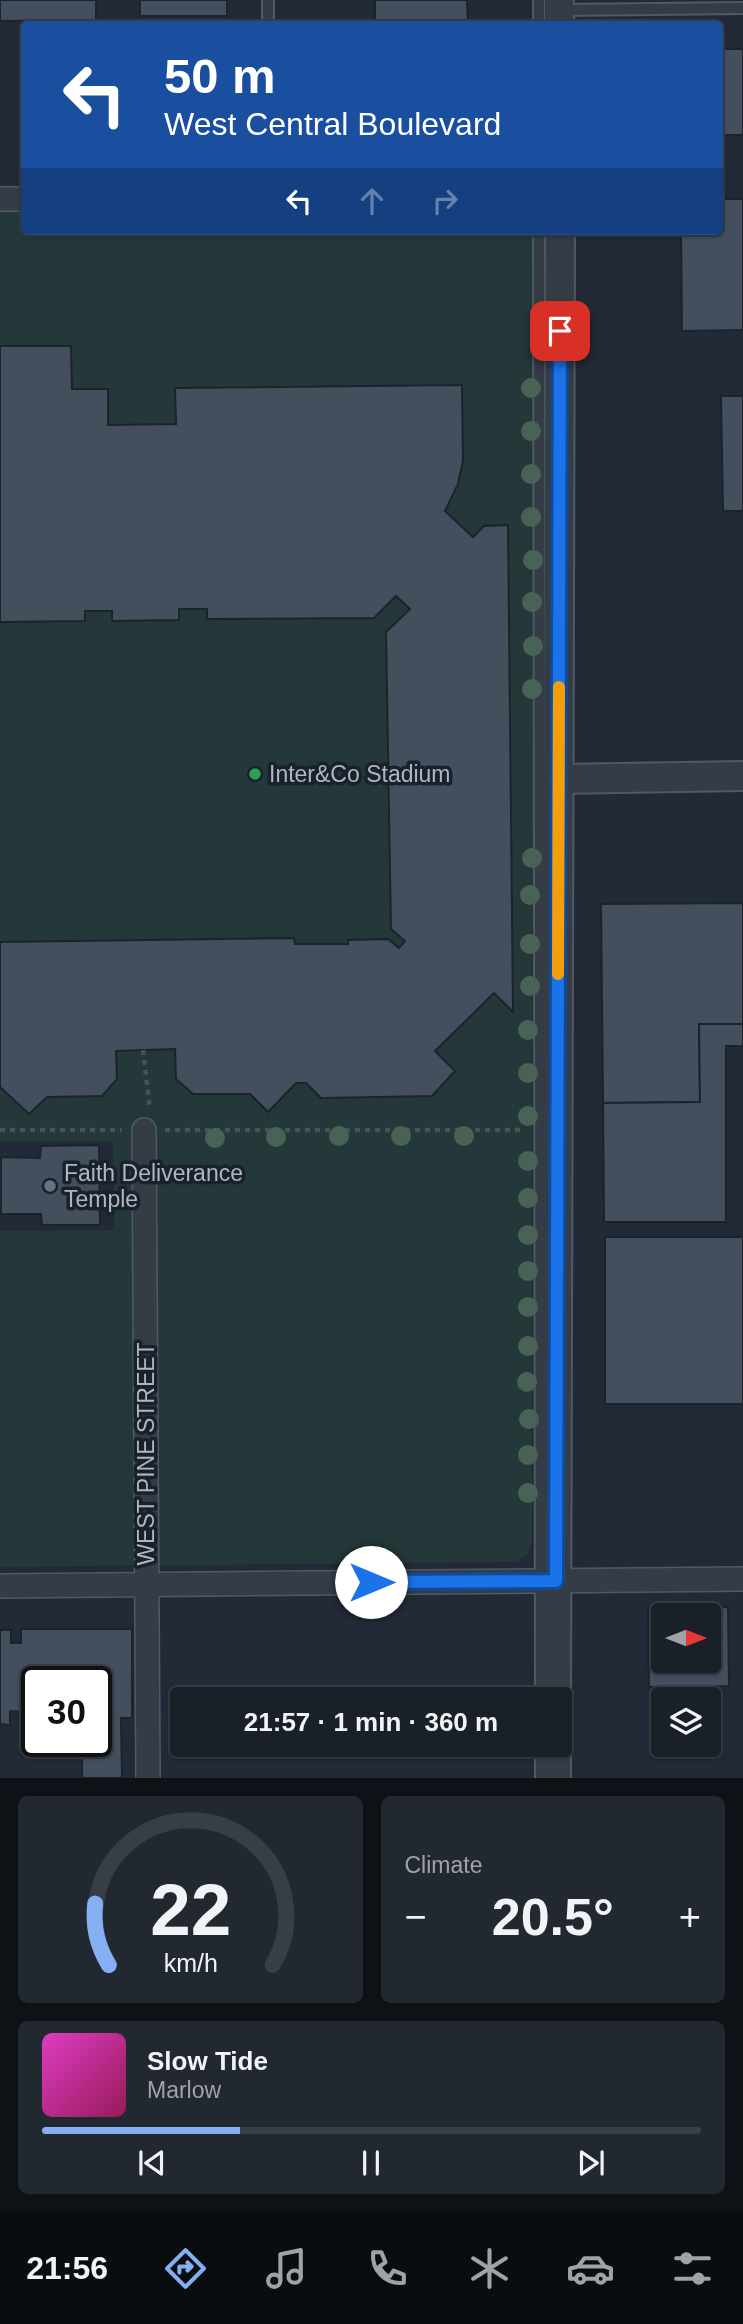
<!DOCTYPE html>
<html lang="en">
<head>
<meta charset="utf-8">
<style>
	:root { --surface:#192028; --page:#222830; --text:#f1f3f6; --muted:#9fa3a8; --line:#373e45; --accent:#84aff3 }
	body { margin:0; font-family:Arial,sans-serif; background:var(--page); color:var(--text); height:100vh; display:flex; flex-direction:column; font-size:26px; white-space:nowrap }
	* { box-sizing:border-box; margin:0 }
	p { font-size:23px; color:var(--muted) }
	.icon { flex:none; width:38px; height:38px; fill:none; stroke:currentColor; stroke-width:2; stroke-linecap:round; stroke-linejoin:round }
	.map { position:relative; height:1778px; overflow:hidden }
	.details { display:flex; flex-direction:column; gap:18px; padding:18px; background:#0e1216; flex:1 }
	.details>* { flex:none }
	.guide { position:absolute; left:21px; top:21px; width:702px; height:214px; border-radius:7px; box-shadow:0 2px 5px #0004,0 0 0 2px var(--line); background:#1a4fa0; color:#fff; overflow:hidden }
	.needle { width:46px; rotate:90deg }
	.fabs { position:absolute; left:651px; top:1603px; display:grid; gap:14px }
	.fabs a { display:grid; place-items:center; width:70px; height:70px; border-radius:7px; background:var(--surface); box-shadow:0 2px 5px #0004,0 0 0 2px var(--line); font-size:35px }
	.speed { position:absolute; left:21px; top:1666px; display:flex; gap:14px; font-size:35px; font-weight:700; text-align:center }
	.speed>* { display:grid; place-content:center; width:91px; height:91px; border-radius:50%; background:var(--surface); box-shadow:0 2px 5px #0004,0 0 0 2px var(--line); line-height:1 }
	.speed .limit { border:4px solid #111; border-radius:10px; background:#fff; color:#111 }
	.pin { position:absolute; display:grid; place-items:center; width:60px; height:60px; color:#fff; margin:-30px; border-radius:14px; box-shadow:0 4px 10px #0006 }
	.me { position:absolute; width:77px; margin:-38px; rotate:90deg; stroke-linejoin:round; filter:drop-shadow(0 0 5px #0008) }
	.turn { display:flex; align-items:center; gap:24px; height:147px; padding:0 28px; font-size:32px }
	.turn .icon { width:91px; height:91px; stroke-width:2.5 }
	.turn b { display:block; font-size:49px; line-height:60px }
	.lanes { display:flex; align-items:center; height:66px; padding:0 28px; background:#0003; justify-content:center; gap:35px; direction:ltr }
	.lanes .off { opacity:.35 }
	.big { font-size:52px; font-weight:600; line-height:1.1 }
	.details .widget { flex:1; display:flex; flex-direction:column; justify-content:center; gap:10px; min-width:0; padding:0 24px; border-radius:10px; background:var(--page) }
	.details .dial { align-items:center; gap:0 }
	.dial svg { height:182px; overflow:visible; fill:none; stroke:var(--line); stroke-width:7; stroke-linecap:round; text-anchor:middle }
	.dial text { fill:var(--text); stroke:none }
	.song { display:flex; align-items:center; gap:21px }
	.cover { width:84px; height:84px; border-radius:10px; background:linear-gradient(135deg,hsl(310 70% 55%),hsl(330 70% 35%)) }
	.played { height:7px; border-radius:4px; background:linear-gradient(90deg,var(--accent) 30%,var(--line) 30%) }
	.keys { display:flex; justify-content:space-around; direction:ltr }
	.heat { display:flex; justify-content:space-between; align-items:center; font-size:38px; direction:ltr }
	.details .tiles { flex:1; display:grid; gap:18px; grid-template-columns:1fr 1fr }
	.widget:last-child { grid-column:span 2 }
	.trip { position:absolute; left:170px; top:1687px; width:402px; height:70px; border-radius:7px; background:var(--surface); box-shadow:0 2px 5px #0004,0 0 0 2px var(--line); font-weight:600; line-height:70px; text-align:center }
	.tab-bar { display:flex; height:112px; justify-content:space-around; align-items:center; background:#0a0d10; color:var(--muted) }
	.tab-bar .icon { width:49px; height:49px }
	.tab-bar .selected { color:var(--accent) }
	.tab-bar b { font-size:32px; color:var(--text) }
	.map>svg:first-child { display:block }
</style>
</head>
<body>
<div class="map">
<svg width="743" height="1778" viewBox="0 0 743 1778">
	<rect width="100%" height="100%" fill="#212a36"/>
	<polygon fill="#253839" points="0,212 24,212 24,231 533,231 532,1541 528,1554 517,1562 0,1567 0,1231 114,1230 113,1141 0,1142"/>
	<g fill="#444f5d" stroke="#1b232d" stroke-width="2" fill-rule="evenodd">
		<polygon points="0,0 96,0 96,20 0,21"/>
		<rect x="140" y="0" width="87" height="16"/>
		<polygon points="375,0 467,0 468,24 375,24"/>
		<rect x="719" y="49" width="24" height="86"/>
		<polygon points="719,199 743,199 743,330 682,331 681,231 719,231"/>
		<polygon points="0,346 71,346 72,389 108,389 108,425 176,424 175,388 462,385 463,461 458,484 445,511 473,537 484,526 508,525 513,1012 494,993 435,1051 455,1071 432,1096 321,1098 306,1083 296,1083 268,1112 250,1094 193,1094 176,1079 175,1049 116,1051 117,1079 102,1096 47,1097 29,1114 0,1087 0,942 294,938 295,944 348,944 348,940 388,939 399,948 405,941 391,929 386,632 410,609 396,596 374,618 207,619 207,609 179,609 179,620 112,621 112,611 85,611 85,621 0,622"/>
		<polygon points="721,396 743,396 743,511 723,511"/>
		<polygon points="743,903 743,1024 699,1024 700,1102 603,1103 601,904"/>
		<polygon points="699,1024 743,1024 743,1046 726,1046 726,1222 604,1222 603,1103 700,1102"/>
		<polygon points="99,1145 100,1225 42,1225 41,1214 1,1214 1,1157 40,1158 41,1146"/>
		<rect x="605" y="1237" width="138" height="167"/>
		<path d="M728 1607 729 1686 649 1687 648 1608ZM663 1615H709V1661H663Z"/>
		<polygon points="21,1629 132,1629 132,1718 121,1718 122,1778 82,1778 82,1741 96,1741 96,1682 37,1682 37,1722 24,1722 24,1712 10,1711 10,1725 0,1724 0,1630 11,1630 11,1643 21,1643"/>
	</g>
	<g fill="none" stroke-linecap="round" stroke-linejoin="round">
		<g stroke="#515964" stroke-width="14">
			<g id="service">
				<polyline points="539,0 539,24"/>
				<polyline points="562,10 743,8"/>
				<polyline points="268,24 268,0"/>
				<polyline points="539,231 541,1699"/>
				<polyline points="541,1745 541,1778"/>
			</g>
		</g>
		<g stroke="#515964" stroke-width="26">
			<g id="minor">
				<polyline points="0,199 24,199"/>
				<polyline points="144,1130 148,1778"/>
				<polyline points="0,1586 743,1579"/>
			</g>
		</g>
		<g stroke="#515964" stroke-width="32">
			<g id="tertiary">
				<polyline points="559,0 559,24"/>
				<polyline points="558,779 743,776"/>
				<polyline points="556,1699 560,231"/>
				<polyline points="556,1745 556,1778"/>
			</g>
		</g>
		<g stroke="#425456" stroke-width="4.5" stroke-dasharray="5 5" stroke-linecap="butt">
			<polyline points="143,1050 150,1109"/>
			<polyline points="0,1130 122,1130"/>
			<polyline points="165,1130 520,1130"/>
		</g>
		<use href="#service" stroke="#343c46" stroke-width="10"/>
		<use href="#minor" stroke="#343c46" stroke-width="23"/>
		<use href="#tertiary" stroke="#343c46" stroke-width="28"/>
	</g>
	<g fill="#486356">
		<circle cx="531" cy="388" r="10"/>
		<circle cx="531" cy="431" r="10"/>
		<circle cx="531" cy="474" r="10"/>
		<circle cx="531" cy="517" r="10"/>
		<circle cx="533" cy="560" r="10"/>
		<circle cx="532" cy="602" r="10"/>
		<circle cx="533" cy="646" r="10"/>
		<circle cx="532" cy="689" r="10"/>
		<circle cx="532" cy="858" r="10"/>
		<circle cx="530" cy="895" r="10"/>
		<circle cx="530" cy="944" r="10"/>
		<circle cx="530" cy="986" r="10"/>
		<circle cx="528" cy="1030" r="10"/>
		<circle cx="528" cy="1073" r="10"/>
		<circle cx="528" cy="1116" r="10"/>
		<circle cx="339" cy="1136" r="10"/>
		<circle cx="401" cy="1136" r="10"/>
		<circle cx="464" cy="1136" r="10"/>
		<circle cx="276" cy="1137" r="10"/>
		<circle cx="215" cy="1138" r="10"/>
		<circle cx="528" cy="1161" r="10"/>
		<circle cx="528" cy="1198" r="10"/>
		<circle cx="528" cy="1235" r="10"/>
		<circle cx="528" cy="1271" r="10"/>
		<circle cx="528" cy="1307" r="10"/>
		<circle cx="528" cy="1346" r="10"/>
		<circle cx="527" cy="1382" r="10"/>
		<circle cx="529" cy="1419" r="10"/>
		<circle cx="528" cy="1455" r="10"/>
		<circle cx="528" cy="1493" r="10"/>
	</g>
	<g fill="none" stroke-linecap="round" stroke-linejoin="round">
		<g stroke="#114b97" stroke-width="18">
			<polyline id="route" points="371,1582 556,1581 560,331"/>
		</g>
		<use href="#route" stroke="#1a73e8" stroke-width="12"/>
		<polyline stroke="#f59e0b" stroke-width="12" points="558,974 559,687"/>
	</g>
	<circle fill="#2e9e5b" stroke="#19212b" stroke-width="2.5" cx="255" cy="774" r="7"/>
	<circle fill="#6b7280" stroke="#19212b" stroke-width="2.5" cx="50" cy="1186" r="7"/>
	<g text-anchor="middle" stroke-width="7" stroke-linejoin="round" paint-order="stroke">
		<g font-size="23" fill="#aeb6c3" stroke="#19212b" text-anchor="start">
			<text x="269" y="782">Inter&amp;Co Stadium</text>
			<text x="64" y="1181">Faith Deliverance<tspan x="64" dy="26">Temple</tspan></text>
		</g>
		<g font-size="23" fill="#aeb6c3" stroke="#19212b">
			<text transform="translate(146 1454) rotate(-90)" y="8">WEST PINE STREET</text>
		</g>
	</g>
</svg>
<div class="fabs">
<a><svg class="needle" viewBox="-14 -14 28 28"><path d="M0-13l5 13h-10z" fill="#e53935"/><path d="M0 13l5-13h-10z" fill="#9fa3a8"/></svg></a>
<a><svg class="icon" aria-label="layers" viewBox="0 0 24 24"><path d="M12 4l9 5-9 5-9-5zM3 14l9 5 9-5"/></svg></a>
</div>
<div class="speed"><div class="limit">30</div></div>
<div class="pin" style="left:560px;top:331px;background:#d93025"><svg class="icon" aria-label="arrive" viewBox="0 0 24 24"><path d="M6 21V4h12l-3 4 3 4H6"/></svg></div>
<svg class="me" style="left:371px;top:1582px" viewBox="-20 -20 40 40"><circle r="19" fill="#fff"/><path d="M0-13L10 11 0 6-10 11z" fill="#1a73e8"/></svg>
<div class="trip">21:57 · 1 min · 360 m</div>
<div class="guide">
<div class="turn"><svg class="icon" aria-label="left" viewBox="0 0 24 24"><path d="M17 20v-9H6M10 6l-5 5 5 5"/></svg><div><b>50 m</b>West Central Boulevard</div></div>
<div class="lanes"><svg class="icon" aria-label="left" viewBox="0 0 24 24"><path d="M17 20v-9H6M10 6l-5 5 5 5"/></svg><svg class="icon off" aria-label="ahead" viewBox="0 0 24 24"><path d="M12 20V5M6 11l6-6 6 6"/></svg><svg class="icon off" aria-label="right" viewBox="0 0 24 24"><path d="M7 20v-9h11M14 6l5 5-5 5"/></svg></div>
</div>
</div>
<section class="details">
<div class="tiles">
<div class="widget dial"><svg viewBox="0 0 100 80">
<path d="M14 69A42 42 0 1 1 86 69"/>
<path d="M14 69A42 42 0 0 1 8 42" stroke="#84aff3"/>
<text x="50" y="56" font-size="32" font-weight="700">22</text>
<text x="50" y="72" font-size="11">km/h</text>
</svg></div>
<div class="widget"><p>Climate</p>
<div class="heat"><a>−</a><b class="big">20.5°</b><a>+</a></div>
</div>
<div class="widget">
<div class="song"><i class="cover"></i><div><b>Slow Tide</b><p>Marlow</p></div></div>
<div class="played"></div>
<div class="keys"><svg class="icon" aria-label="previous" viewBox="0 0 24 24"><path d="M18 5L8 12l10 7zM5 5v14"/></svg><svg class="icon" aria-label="pause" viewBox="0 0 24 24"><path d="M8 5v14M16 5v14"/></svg><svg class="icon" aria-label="next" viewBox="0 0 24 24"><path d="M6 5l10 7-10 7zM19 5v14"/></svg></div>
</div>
</div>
</section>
<nav class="tab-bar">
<b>21:56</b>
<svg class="icon selected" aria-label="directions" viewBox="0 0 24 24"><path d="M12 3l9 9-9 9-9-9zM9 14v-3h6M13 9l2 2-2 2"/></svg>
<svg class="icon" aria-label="music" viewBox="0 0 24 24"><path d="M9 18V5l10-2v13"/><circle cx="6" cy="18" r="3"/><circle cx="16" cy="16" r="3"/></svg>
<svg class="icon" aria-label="phone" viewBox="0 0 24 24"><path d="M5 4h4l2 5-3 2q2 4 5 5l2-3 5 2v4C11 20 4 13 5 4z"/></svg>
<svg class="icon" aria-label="climate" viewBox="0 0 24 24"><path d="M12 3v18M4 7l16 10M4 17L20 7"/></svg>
<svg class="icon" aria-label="car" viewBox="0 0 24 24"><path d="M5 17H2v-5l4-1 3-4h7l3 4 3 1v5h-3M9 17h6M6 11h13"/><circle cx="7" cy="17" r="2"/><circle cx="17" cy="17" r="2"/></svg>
<svg class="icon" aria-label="filters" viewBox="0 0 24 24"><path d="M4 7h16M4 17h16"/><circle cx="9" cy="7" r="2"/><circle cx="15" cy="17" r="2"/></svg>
</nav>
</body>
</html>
